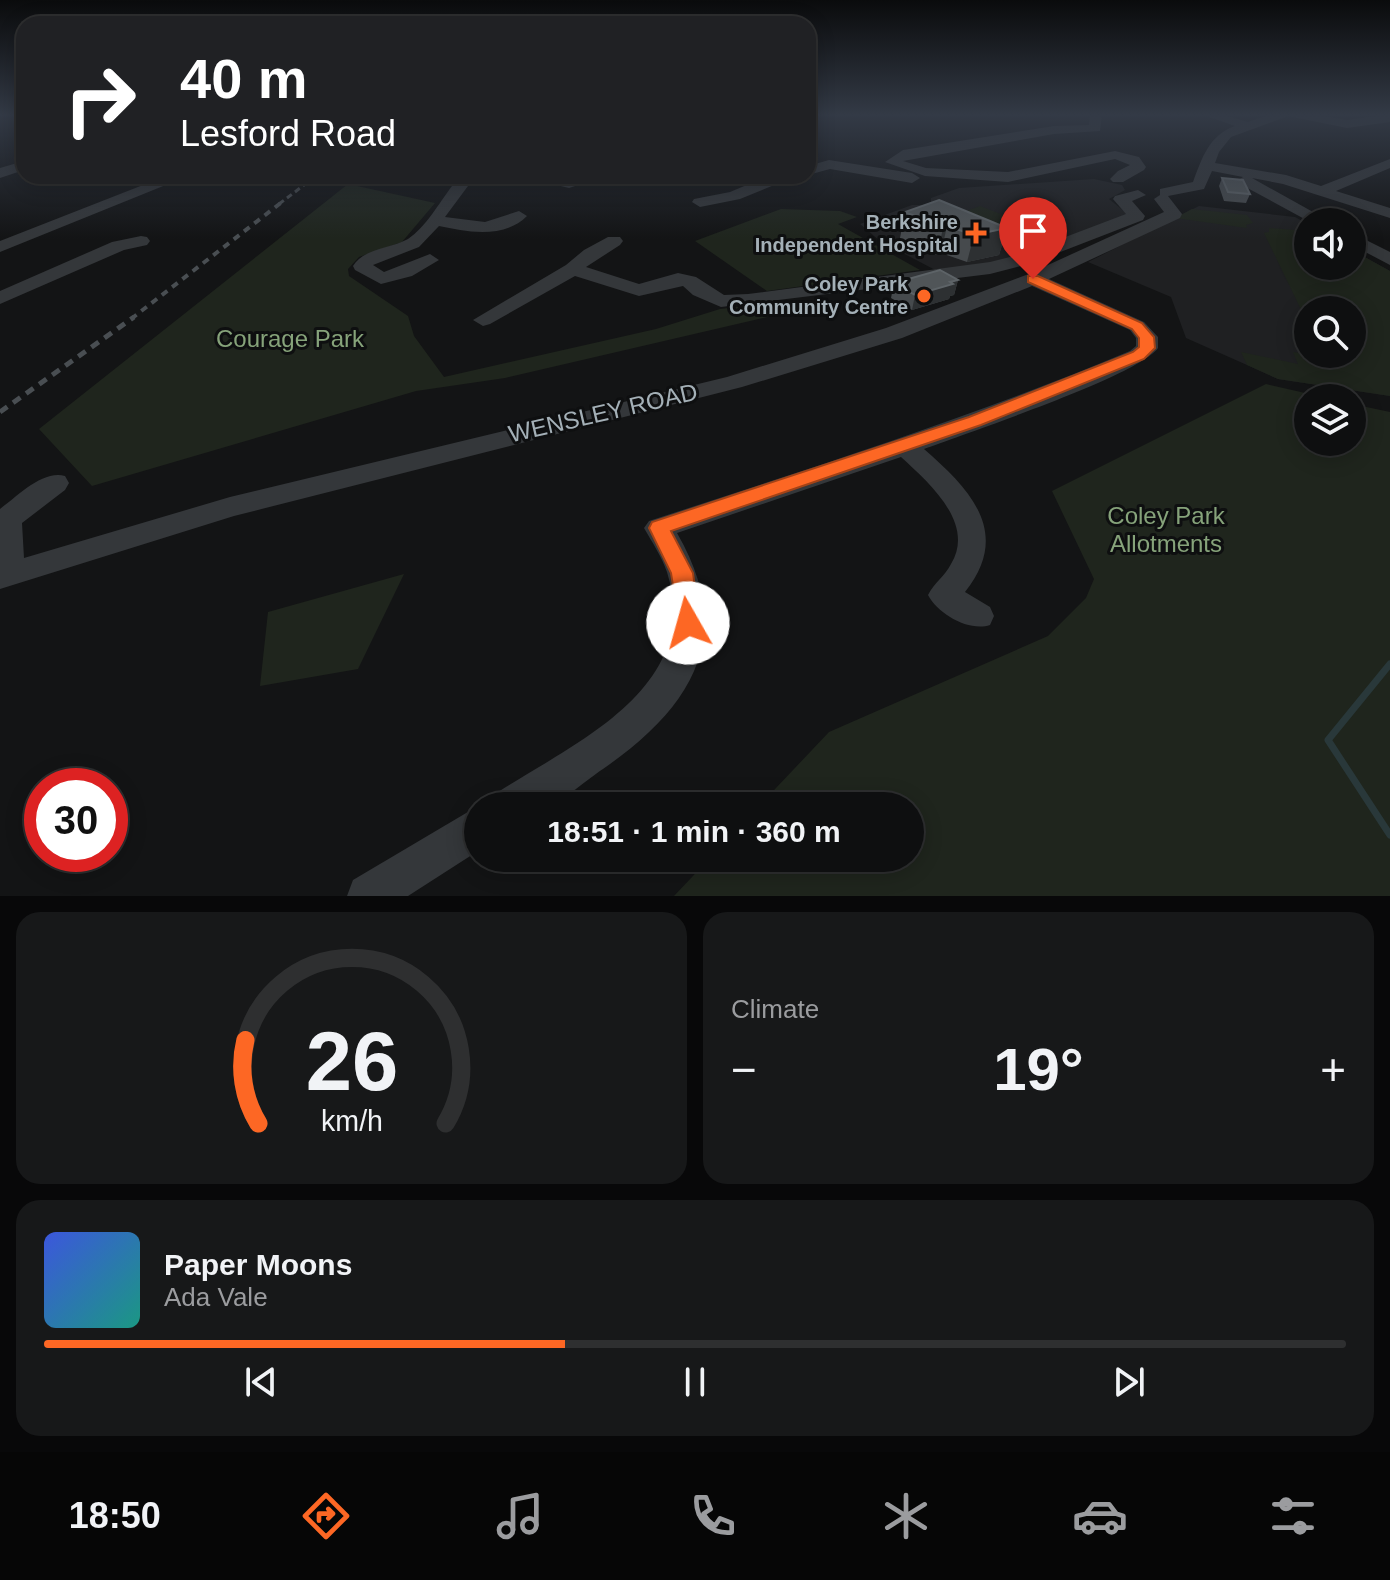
<!DOCTYPE html>
<html lang="en">
<head>
<meta charset="utf-8">
<style>
	:root { --surface:#0e0f10; --page:#171819; --text:#f1f3f6; --muted:#9b9c9f; --line:#2e2f30; --accent:#fd6724 }
	body { margin:0; font-family:Helvetica,sans-serif; background:var(--page); color:var(--text); height:100vh; display:flex; flex-direction:column; font-size:30px; white-space:nowrap }
	* { box-sizing:border-box; margin:0 }
	p { font-size:26px; color:var(--muted) }
	.icon { flex:none; width:44px; height:44px; fill:none; stroke:currentColor; stroke-width:2; stroke-linecap:round; stroke-linejoin:round }
	.map { position:relative; height:896px; overflow:hidden }
	.panel { display:flex; flex-direction:column; gap:16px; padding:16px; background:#080809; flex:1 }
	.panel>* { flex:none }
	.hud { position:absolute; left:16px; top:16px; width:800px; height:168px; border-radius:24px; box-shadow:0 4px 20px #0003,0 0 0 2px var(--line); background:#202124; color:#fff; overflow:hidden }
	.controls { position:absolute; left:1294px; top:208px; display:grid; gap:16px }
	.controls a { display:grid; place-items:center; width:72px; height:72px; border-radius:50%; background:var(--surface); box-shadow:0 4px 20px #0003,0 0 0 2px var(--line); font-size:40px }
	.speed { position:absolute; left:24px; top:768px; display:flex; gap:16px; font-size:40px; font-weight:700; text-align:center }
	.speed>* { display:grid; place-content:center; width:104px; height:104px; border-radius:50%; background:var(--surface); box-shadow:0 4px 20px #0003,0 0 0 2px var(--line); line-height:1 }
	.speed .limit { border:12px solid #d22; background:#fff; color:#111 }
	.pin { position:absolute; display:grid; place-items:center; width:68px; height:68px; color:#fff; margin:-82px -34px; border-radius:50% 50% 50% 0; rotate:-45deg; box-shadow:0 0 8px #0007 }
	.pin .icon { rotate:45deg }
	.me { position:absolute; width:88px; margin:-44px; rotate:353deg; stroke-linejoin:round; filter:drop-shadow(0 0 6px #0008) }
	.turn { display:flex; align-items:center; gap:28px; height:168px; padding:0 32px; font-size:36px }
	.turn .icon { width:104px; height:104px; stroke-width:2.5 }
	.turn b { display:block; font-size:56px; line-height:68px }
	.big { font-size:60px; font-weight:600; line-height:1.1 }
	.panel .widget { flex:1; display:flex; flex-direction:column; justify-content:center; gap:12px; min-width:0; padding:0 28px; border-radius:24px; background:var(--page) }
	.panel .dial { align-items:center; gap:0 }
	.dial svg { height:208px; overflow:visible; fill:none; stroke:var(--line); stroke-width:7; stroke-linecap:round; text-anchor:middle }
	.dial text { fill:var(--text); stroke:none }
	.song { display:flex; align-items:center; gap:24px }
	.cover { width:96px; height:96px; border-radius:12px; background:linear-gradient(135deg,hsl(230 70% 55%),hsl(170 70% 35%)) }
	.played { height:8px; border-radius:4px; background:linear-gradient(90deg,var(--accent) 40%,var(--line) 40%) }
	.keys { display:flex; justify-content:space-around; direction:ltr }
	.heat { display:flex; justify-content:space-between; align-items:center; font-size:44px; direction:ltr }
	.panel .tiles { flex:1; display:grid; gap:16px; grid-template-columns:1fr 1fr }
	.widget:last-child { grid-column:span 2 }
	.trip { position:absolute; left:464px; top:792px; width:460px; height:80px; border-radius:40px; background:var(--surface); box-shadow:0 4px 20px #0003,0 0 0 2px var(--line); font-weight:600; line-height:80px; text-align:center }
	.tabs { display:flex; height:128px; justify-content:space-around; align-items:center; background:#060606; color:var(--muted) }
	.tabs .icon { width:56px; height:56px }
	.tabs .active { color:var(--accent) }
	.tabs b { font-size:36px; color:var(--text) }
	.map>svg:first-child { display:block }
</style>
</head>
<body>
<div class="map">
<svg width="1390" height="896" viewBox="0 0 1390 896">
	<rect width="100%" height="100%" fill="#131415"/>
	<g fill="#1f2022" fill-rule="evenodd">
		<polygon points="1094,179 1122,185 1125,190 1109,199 1129,215 1007,261 939,272 880,241 860,224 912,205 924,205 931,202 931,198 959,188"/>
		<path d="M1199 206 1295 217 1308 224V266H1352V250L1390 271V396L1278 379 1247 365 1186 338 1171 297 1088 262ZM1308 310H1352V354H1308Z"/>
	</g>
	<g fill="#1f251d">
		<polygon points="348,184 435,203 402,242 359,257 348,269 349,276 408,316 414,336 444,377 656,329 720,309 790,301 802,309 505,378 416,391 92,486 39,429"/>
		<path d="M980 206 1049 233C1030 240 1023 229 1003 237L1008 241 999 244 943 220Z"/>
		<polygon points="781,209 840,211 857,217 838,224 920,270 767,291 695,241"/>
		<polygon points="1192,209 1247,215 1253,223 1246,225 1247,228 1175,218"/>
		<polygon points="1269,228 1308,231 1308,266 1352,266 1352,250 1390,271 1390,396 1278,379 1247,365 1241,352 1298,364 1293,352 1327,357 1326,354 1352,354 1352,310 1308,310 1308,324 1264,233 1269,232"/>
		<polygon points="1266,384 1327,398 1308,398 1308,442 1352,442 1352,404 1390,412 1390,896 674,896 710,858 910,858 910,806 759,806 829,732 1048,636 1086,598 1094,579 1052,491"/>
		<polygon points="404,574 358,669 260,686 268,612"/>
	</g>
	<g fill="none" stroke-linecap="round" stroke-linejoin="round">
		<polyline stroke="#29383a" stroke-width="7" points="1390,664 1328,740 1390,835"/>
		<g fill="#34373a" fill-rule="evenodd">
			<polygon points="1090,114 1102,114 1100,131 1054,134 903,161 926,168 1008,172 1115,151 1139,157 1146,167 1144,170 1123,182 1113,182 1110,179 1118,171 1130,165 1115,159 1008,182 925,176 885,162 903,150 1054,126 1089,125"/>
			<path d="M1201 114H1220L1248 122 1271 114H1313L1347 120 1390 114V122L1347 128 1288 116 1231 137 1219 152 1215 163 1286 175 1321 186 1390 159V168L1336 191 1390 208V218L1283 184 1252 178 1331 222H1310L1240 184 1237 181 1243 177 1212 171 1204 189 1168 196 1182 214 1180 218 1049 279 1144 322 1158 337V348C1138 376 966 433 924 449 971 490 1012 533 965 592L990 607 994 616 990 625C969 632 938 614 928 595 934 583 945 576 951 564 976 523 928 482 901 457L677 533C737 636 692 707 603 769 589 778 562 802 547 806 531 810 508 806 492 806L498 792C576 742 703 688 667 572 662 557 652 542 644 528L649 521C811 468 973 417 1130 351L1136 346V338L1130 330 1032 286 902 338 742 387 234 516 0 589V509C18 496 42 470 65 476L69 483 65 490 22 523 24 558 230 497 727 377 886 328 1026 275 1164 212 1154 199 1160 195V189L1193 182C1202 158 1209 135 1235 126Z"/>
			<polygon points="829,160 912,173 920,178 912,183 830,169 808,175 808,166"/>
			<polygon points="24,161 24,170 0,178 0,168"/>
			<polygon points="166,176 188,176 0,252 0,241"/>
			<path d="M437 176H458L468 186 445 217 485 222 519 211 527 216C504 239 467 232 439 226L419 247 373 265 384 272 430 254 439 260 412 276 381 284 355 270 353 266C364 248 390 249 408 239 426 227 439 203 452 186Z"/>
			<polygon points="529,176 606,176 569,188 532,179"/>
			<polygon points="768,176 796,176 740,199 700,207 692,202 694,199 730,192"/>
			<polygon points="1138,190 1146,195 1132,201 1145,216 1143,220 1032,263 990,274 721,307 693,295 683,286 639,296 575,276 490,324 483,326 473,320 566,265 584,250 608,237 620,237 623,241 620,245 586,267 639,284 678,273 696,277 724,295 748,294 990,262 1018,255 1126,214 1113,199 1115,196"/>
			<polygon points="1352,233 1390,252 1390,265 1352,245"/>
			<polygon points="141,236 147,237 150,241 147,245 124,250 0,304 0,291 112,242"/>
			<polygon points="478,806 478,851 408,896 347,896 353,880"/>
		</g>
		<polyline stroke="#494e52" stroke-width="3" stroke-dasharray="6 4" stroke-linecap="butt" points="279,204 316,176"/>
		<polyline stroke="#494e52" stroke-width="4" stroke-dasharray="7 6" stroke-linecap="butt" points="131,319 282,202"/>
		<polyline stroke="#494e52" stroke-width="5" stroke-dasharray="9 7" stroke-linecap="butt" points="0,412 134,317"/>
	</g>
	<g fill="#464a4d">
		<polygon points="1222,178 1250,194 1246,203 1224,201 1219,186"/>
		<polygon points="905,212 1007,228 999,255 967,262 941,253 937,255 900,238"/>
		<polygon points="958,280 954,295 950,296 949,299 912,310 891,298 894,283"/>
	</g>
	<g fill="#2d3032">
		<polygon points="947,226 941,253 937,255 943,228"/>
		<polygon points="1007,228 999,255 967,262 974,235"/>
		<polygon points="958,280 954,295 950,296 949,299 912,310 915,295"/>
	</g>
	<g fill="#505558" stroke="#5d6367" stroke-width="2">
		<polygon points="1222,178 1243,180 1250,194 1228,192"/>
		<polygon points="939,200 1007,228 974,235 947,226 943,228 905,212"/>
		<polygon points="940,270 958,280 950,282 953,284 915,295 894,283"/>
	</g>
	<linearGradient id="sky" x2="0" y2="1"><stop stop-color="#0a0b0c"/><stop offset="0.48" stop-color="#333a46"/><stop offset="1" stop-color="#333a46" stop-opacity="0"/></linearGradient>
	<rect width="1390" height="239" fill="url(#sky)"/>
	<polygon fill="#fd6724" stroke="#a44317" stroke-width="2" points="1028,276 1038,276 1142,323 1154,337 1155,348 1144,359 981,425 671,531 693,573 700,623 696,630 688,632 680,630 671,573 649,528 652,522 969,417 1133,352 1139,347 1139,338 1132,329 1028,282"/>
	<g fill="#fd6724" stroke="#0e0f10" stroke-width="3">
		<path d="M972 221h8v8h8v8h-8v8h-8v-8h-8v-8h8z"/>
		<circle cx="924" cy="296" r="8"/>
	</g>
	<g text-anchor="middle" stroke-width="6" stroke-linejoin="round" paint-order="stroke">
		<g font-size="20" font-weight="bold" fill="#a4b0b7" stroke="#0e0f10" text-anchor="end">
			<text x="958" y="229">Berkshire<tspan x="958" dy="23">Independent Hospital</tspan></text>
			<text x="908" y="291">Coley Park<tspan x="908" dy="23">Community Centre</tspan></text>
		</g>
		<g font-size="24" fill="#86a37a" stroke="#0e0f10">
			<text x="290" y="347">Courage Park</text>
			<text x="1166" y="524">Coley Park<tspan x="1166" dy="28">Allotments</tspan></text>
		</g>
		<g font-size="24" fill="#a4b0b7" stroke="#0e0f10">
			<text transform="translate(603 413) rotate(-13)" y="8">WENSLEY ROAD</text>
		</g>
	</g>
</svg>
<div class="controls">
<a><svg class="icon" aria-label="sound" viewBox="0 0 24 24"><path d="M4 9h4l5-4v14l-5-4H4zM17 9q2 3 0 6"/></svg></a>
<a><svg class="icon" aria-label="search" viewBox="0 0 24 24"><circle cx="10" cy="10" r="6"/><path d="M15 15l6 6"/></svg></a>
<a><svg class="icon" aria-label="layers" viewBox="0 0 24 24"><path d="M12 4l9 5-9 5-9-5zM3 14l9 5 9-5"/></svg></a>
</div>
<div class="speed"><div class="limit">30</div></div>
<div class="pin" style="left:1033px;top:279px;background:#d93025"><svg class="icon" aria-label="arrive" viewBox="0 0 24 24"><path d="M6 21V4h12l-3 4 3 4H6"/></svg></div>
<svg class="me" style="left:688px;top:623px" viewBox="-20 -20 40 40"><circle r="19" fill="#fff"/><path d="M0-13L10 11 0 6-10 11z" fill="#fd6724"/></svg>
<div class="trip">18:51 · 1 min · 360 m</div>
<div class="hud">
<div class="turn"><svg class="icon" aria-label="right" viewBox="0 0 24 24"><path d="M7 20v-9h11M14 6l5 5-5 5"/></svg><div><b>40 m</b>Lesford Road</div></div>
</div>
</div>
<section class="panel">
<div class="tiles">
<div class="widget dial"><svg viewBox="0 0 100 80">
<path d="M14 69A42 42 0 1 1 86 69"/>
<path d="M14 69A42 42 0 0 1 9 37" stroke="#fd6724"/>
<text x="50" y="56" font-size="32" font-weight="700">26</text>
<text x="50" y="72" font-size="11">km/h</text>
</svg></div>
<div class="widget"><p>Climate</p>
<div class="heat"><a>−</a><b class="big">19°</b><a>+</a></div>
</div>
<div class="widget">
<div class="song"><i class="cover"></i><div><b>Paper Moons</b><p>Ada Vale</p></div></div>
<div class="played"></div>
<div class="keys"><svg class="icon" aria-label="previous" viewBox="0 0 24 24"><path d="M18 5L8 12l10 7zM5 5v14"/></svg><svg class="icon" aria-label="pause" viewBox="0 0 24 24"><path d="M8 5v14M16 5v14"/></svg><svg class="icon" aria-label="next" viewBox="0 0 24 24"><path d="M6 5l10 7-10 7zM19 5v14"/></svg></div>
</div>
</div>
</section>
<nav class="tabs">
<b>18:50</b>
<svg class="icon active" aria-label="directions" viewBox="0 0 24 24"><path d="M12 3l9 9-9 9-9-9zM9 14v-3h6M13 9l2 2-2 2"/></svg>
<svg class="icon" aria-label="music" viewBox="0 0 24 24"><path d="M9 18V5l10-2v13"/><circle cx="6" cy="18" r="3"/><circle cx="16" cy="16" r="3"/></svg>
<svg class="icon" aria-label="phone" viewBox="0 0 24 24"><path d="M5 4h4l2 5-3 2q2 4 5 5l2-3 5 2v4C11 20 4 13 5 4z"/></svg>
<svg class="icon" aria-label="climate" viewBox="0 0 24 24"><path d="M12 3v18M4 7l16 10M4 17L20 7"/></svg>
<svg class="icon" aria-label="car" viewBox="0 0 24 24"><path d="M5 17H2v-5l4-1 3-4h7l3 4 3 1v5h-3M9 17h6M6 11h13"/><circle cx="7" cy="17" r="2"/><circle cx="17" cy="17" r="2"/></svg>
<svg class="icon" aria-label="filters" viewBox="0 0 24 24"><path d="M4 7h16M4 17h16"/><circle cx="9" cy="7" r="2"/><circle cx="15" cy="17" r="2"/></svg>
</nav>
</body>
</html>
